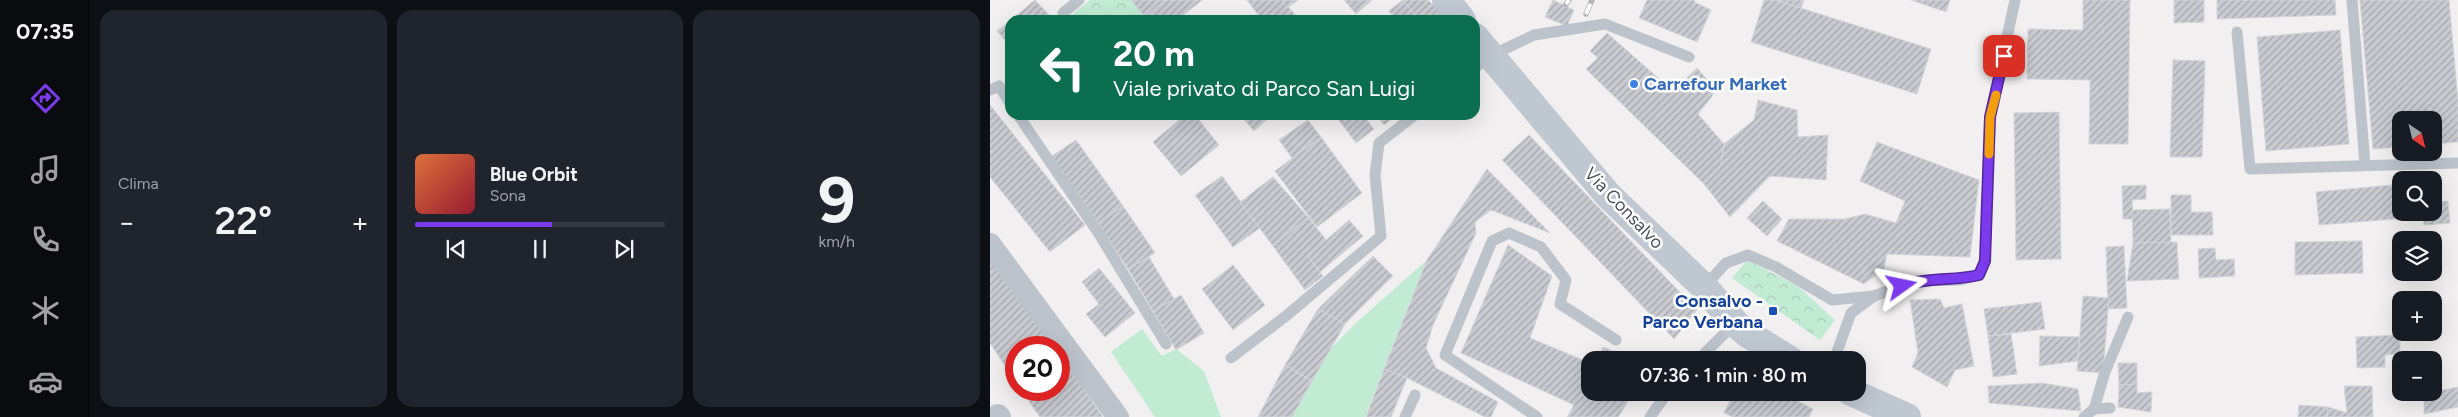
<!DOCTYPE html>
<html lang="it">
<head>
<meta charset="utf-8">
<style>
	:root { --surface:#171b24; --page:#20242c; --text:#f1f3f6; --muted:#9ea1a6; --line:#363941; --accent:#7c3aed }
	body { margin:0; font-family:Figtree,sans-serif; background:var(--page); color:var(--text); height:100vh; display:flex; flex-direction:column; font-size:19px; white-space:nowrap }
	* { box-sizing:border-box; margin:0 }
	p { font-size:16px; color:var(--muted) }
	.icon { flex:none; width:28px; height:28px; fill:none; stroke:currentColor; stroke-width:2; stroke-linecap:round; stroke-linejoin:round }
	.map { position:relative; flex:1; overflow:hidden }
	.panel { display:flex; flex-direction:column; gap:10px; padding:10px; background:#0d0f14; width:900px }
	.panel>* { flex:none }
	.top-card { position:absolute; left:15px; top:15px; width:475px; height:105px; border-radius:15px; box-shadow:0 5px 20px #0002; background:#0b6e4f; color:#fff; overflow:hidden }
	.needle { width:32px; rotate:145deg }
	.buttons { position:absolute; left:1402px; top:111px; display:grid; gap:10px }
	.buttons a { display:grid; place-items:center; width:50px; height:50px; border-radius:10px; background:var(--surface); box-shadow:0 5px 20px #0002; font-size:25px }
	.speed { position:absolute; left:15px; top:336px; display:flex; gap:10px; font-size:25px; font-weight:700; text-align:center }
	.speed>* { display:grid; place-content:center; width:65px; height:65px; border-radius:50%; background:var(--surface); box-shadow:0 5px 20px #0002; line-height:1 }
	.speed .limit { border:8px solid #d22; background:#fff; color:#111 }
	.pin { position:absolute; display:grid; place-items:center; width:42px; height:42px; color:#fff; margin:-21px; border-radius:10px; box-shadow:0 2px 8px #0006 }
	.me { position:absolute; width:55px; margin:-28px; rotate:78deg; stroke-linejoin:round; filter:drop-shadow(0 0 4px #0008) }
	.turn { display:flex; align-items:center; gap:18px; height:105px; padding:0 25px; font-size:22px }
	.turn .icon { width:65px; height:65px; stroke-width:2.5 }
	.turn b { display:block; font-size:35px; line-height:42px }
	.big { font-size:38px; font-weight:600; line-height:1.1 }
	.panel .tile { flex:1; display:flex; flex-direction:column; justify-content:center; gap:8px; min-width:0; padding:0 18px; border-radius:15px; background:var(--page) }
	.panel .dial { align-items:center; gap:0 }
	.dial b { font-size:65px; line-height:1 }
	.song { display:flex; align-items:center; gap:15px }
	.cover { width:60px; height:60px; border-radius:8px; background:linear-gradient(135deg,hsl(20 70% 55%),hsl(350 70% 35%)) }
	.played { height:5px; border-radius:2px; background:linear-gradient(90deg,var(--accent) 55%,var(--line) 55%) }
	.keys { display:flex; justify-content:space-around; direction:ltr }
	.heat { display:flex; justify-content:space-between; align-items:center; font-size:28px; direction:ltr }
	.panel .tiles { flex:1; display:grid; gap:10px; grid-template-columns:repeat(3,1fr) }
	.trip { position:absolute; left:591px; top:351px; width:285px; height:50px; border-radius:15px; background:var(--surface); box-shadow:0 5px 20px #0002; font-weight:600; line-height:50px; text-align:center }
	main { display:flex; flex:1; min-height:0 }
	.dock { display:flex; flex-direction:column; width:90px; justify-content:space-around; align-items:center; background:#090b0e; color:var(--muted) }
	.dock .icon { width:35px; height:35px }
	.dock .selected { color:var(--accent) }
	.dock b { font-size:22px; color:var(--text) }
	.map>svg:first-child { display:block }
</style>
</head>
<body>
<main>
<nav class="dock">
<b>07:35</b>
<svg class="icon selected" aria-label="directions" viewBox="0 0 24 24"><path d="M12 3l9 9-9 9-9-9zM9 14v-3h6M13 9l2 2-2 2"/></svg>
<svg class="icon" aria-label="music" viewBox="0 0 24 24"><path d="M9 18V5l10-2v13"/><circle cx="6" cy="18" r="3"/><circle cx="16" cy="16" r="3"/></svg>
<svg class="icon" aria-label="phone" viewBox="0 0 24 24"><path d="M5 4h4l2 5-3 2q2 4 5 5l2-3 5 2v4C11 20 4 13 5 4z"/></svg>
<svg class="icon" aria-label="climate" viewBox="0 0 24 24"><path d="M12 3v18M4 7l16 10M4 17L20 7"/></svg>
<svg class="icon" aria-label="car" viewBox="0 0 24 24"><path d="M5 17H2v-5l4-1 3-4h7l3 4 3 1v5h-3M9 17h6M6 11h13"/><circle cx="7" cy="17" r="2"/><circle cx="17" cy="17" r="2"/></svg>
</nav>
<section class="panel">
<div class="tiles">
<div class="tile"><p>Clima</p>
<div class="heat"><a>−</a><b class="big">22°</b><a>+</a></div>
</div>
<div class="tile">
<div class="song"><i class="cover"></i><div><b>Blue Orbit</b><p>Sona</p></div></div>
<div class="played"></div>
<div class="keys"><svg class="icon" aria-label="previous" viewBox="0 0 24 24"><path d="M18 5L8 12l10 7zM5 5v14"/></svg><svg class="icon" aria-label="pause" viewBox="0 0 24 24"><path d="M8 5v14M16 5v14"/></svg><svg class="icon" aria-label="next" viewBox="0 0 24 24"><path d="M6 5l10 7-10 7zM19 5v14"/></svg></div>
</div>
<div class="tile dial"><b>9</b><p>km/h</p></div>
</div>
</section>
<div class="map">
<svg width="1468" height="417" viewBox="0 0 1468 417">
	<defs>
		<pattern id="forest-crowns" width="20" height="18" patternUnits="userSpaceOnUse" patternTransform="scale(1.25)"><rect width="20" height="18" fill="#c2ebd4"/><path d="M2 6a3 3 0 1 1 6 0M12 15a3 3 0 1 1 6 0" fill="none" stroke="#a8cbb8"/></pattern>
		<pattern id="building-hatch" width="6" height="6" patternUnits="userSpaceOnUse" patternTransform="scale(1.25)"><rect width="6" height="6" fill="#c9cbd1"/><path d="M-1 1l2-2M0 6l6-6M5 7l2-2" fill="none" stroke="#a5a7ad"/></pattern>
	</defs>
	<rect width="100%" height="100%" fill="#f1efef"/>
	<g fill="#c2ebd4">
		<polygon points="437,260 375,417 302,417 340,349 367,322"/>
		<polygon points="152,329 172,356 186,349 214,371 231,417 165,417 121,352"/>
	</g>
	<g fill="url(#forest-crowns)">
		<polygon points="100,0 141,0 155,17 151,20 76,20"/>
		<polygon points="757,260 808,286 845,320 830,340 742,278"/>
	</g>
	<g fill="url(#building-hatch)" stroke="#d4d5da">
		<polygon points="45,0 64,20 21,20"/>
		<polygon points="141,0 175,0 155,17"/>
		<polygon points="175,0 212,0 187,20 151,20"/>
		<polygon points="257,0 292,0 310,20 272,20"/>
		<polygon points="292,0 308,0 297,8"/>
		<polygon points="354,0 382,0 366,14"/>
		<polygon points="413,0 438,0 442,4 427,18"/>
		<polygon points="413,0 427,18 424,20 406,20 399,11"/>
		<polygon points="563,0 584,10 577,26 555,17"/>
		<polygon points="657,0 705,0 704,2 721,10 707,42 649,18"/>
		<polygon points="774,0 785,0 941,49 927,94 761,42"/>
		<polygon points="785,0 814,0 811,8"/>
		<polygon points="921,0 960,0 956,12"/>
		<polygon points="1093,0 1140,0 1138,144 1099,144 1100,80 1037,79 1038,29 1093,30"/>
		<polygon points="1184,0 1214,0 1214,22 1184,23"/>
		<polygon points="1227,0 1345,0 1346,15 1227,19"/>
		<polygon points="1370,0 1459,0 1468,101 1468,142 1444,144 1444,120 1411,120 1411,147 1383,149"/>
		<polygon points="442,4 457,20 429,20 427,18"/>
		<polygon points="20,21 20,46 7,31"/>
		<polygon points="1350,30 1359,144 1276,151 1267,37"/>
		<polygon points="617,33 683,91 707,68 720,83 723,95 708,114 734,144 731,166 714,184 596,69 608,58 600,51"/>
		<polygon points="1183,60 1215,61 1212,157 1180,157"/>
		<polygon points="768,100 807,110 808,137 838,135 836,180 780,176 740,217 714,184 731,166 734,144 764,120"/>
		<polygon points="0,105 95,225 60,252 0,177"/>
		<polygon points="1069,112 1071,259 1026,260 1024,113"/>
		<polygon points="195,115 205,115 229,145 191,176 163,142"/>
		<polygon points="250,115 282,115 264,131"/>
		<polygon points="345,115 373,115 384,129 366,143"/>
		<polygon points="386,115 406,115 394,125"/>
		<polygon points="318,120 331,137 302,158 289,140"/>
		<polygon points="539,135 707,310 684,339 512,160"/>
		<polygon points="331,137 372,193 327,227 285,171"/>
		<polygon points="86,140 133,206 108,223 62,156"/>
		<polygon points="887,142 989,180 980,257 897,254 894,269 874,284 787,241 799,219 855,219 875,214 906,223 915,201 870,181"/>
		<polygon points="497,169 560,233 501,210 485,222 486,233 443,325 436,348 446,368 508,402 501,417 495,417 417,378 394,369 437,260"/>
		<polygon points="232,176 270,228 243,247 205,195"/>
		<polygon points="283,177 318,217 283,246 250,202"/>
		<polygon points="1156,185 1156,199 1142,200 1143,219 1133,219 1132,186"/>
		<polygon points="1402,185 1405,219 1329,225 1326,192"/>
		<polygon points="1181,195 1201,195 1201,212 1222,212 1223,235 1181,235"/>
		<polygon points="773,201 792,219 777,236 757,218"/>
		<polygon points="1458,201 1460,223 1434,225 1433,212 1444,212 1444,202"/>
		<polygon points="133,206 165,253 138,269 108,223"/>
		<polygon points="1180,209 1181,243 1143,243 1142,210"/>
		<polygon points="318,217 337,241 318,256 333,276 315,290 283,246"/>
		<polygon points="359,220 373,236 330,272 318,256"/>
		<polygon points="1372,241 1373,273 1305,275 1305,242"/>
		<polygon points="1187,242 1189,279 1137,281 1143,243"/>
		<polygon points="518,245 562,276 540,338 600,363 600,392 644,392 628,417 577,417 584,405 471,353"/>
		<polygon points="1134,246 1137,308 1118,309 1116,247"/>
		<polygon points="1225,248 1226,260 1244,259 1245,276 1209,278 1208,249"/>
		<polygon points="0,256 64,348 26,348 26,383 0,343"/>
		<polygon points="383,256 403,276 355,324 328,309"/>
		<polygon points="159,257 184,299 163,311 138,269"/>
		<polygon points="243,265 275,305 243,330 212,289"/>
		<polygon points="109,268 145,313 115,337 96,314 109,304 92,282"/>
		<polygon points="191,295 214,333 186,350 163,311"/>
		<polygon points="1093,296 1119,298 1113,373 1087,371"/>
		<polygon points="950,299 954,308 972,304 984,366 965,370 957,387 922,367 928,353 920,300"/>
		<polygon points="1051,302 1055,329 998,336 994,309"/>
		<polygon points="328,309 355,324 322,381 295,365"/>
		<polygon points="1021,334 1027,374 1003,377 998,336"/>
		<polygon points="1410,335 1410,354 1395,355 1395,367 1367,368 1366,337"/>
		<polygon points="1050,336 1090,337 1087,361 1049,366"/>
		<polygon points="613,347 644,360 607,360"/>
		<polygon points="72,358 113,417 50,417 31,390 69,390 69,360"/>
		<polygon points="1128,363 1147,363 1147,384 1129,385"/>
		<polygon points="295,365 322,381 302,417 268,417"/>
		<polygon points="394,369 417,378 401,417 376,417"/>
		<polygon points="1052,383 1088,389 1091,411 999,403 998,386"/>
		<polygon points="1147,384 1147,393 1162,392 1161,412 1128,407 1129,385"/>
		<polygon points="1354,386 1382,386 1383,417 1337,417 1338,407 1357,413"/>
		<polygon points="1468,387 1468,407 1434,414 1434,394"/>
		<polygon points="744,392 790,392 823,409 819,417 743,417 734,413"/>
		<polygon points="1309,405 1338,407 1337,417 1308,417"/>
	</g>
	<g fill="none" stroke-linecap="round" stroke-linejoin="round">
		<g stroke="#bcc3ca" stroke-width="11">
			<polyline points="1362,0 1375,165"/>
			<polyline points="73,13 89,0"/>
			<polyline points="1247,32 1260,169 1468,163"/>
			<polyline points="485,68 500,56 544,35 615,24 699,57"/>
			<polyline points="0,90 9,86 20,103"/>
			<polyline points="28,115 109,234 176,344"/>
			<polyline points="714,287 736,263 758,255 786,267 842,300 884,296 926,281 970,280 989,275 995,261 1000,117 1025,0"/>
			<polyline points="241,358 296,316 391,236 385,175 389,143 425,115"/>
			<polyline points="708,360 745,323"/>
			<polyline points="844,360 861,313 884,296"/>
			<polyline points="1104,409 1120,408"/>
			<polyline points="415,417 425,395"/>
			<polyline points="547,417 455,355 502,241 519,233 551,247 576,280 570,304 626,340"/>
			<polyline points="660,417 678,392"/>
			<polyline points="1094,417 1104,409 1115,372 1138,317"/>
		</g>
		<g stroke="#bcc3ca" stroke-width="22">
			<polyline points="0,244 128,417"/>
			<polyline points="8,415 10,417"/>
		</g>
		<g stroke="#bfc7d1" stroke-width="28">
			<polyline points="456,0 472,20"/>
			<polyline points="485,37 618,195 714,287 745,323 758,334 800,360"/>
			<polyline points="861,392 917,417"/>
		</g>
		<g stroke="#b2b4b9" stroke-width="5.5">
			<g id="rail">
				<polyline points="576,4 579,0"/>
				<polyline points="596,14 602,0"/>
			</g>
		</g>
		<use href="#rail" stroke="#fff" stroke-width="4" stroke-dasharray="11" stroke-linecap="butt"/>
	</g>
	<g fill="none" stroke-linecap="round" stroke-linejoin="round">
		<g stroke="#51269a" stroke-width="12">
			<path id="route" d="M912 286C937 277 964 281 989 275L995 261 1000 117 1014 56"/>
		</g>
		<use href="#route" stroke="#7c3aed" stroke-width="9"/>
		<polyline stroke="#f59e0b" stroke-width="9" points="999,154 1000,117 1006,95"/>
	</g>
	<circle fill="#3f7fe0" stroke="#fff" stroke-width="2" cx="644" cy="84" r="5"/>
	<rect fill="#1a4fb4" stroke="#fff" stroke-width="2" x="778" y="306" width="10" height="10" rx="2.5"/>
	<g text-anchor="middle" stroke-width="5" stroke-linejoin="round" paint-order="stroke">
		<g font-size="18" font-weight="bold" fill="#366cbe" stroke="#fff" text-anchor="start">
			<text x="654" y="90">Carrefour Market</text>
		</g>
		<g font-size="18" fill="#49515b" stroke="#fff">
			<text transform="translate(634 208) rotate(46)" y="6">Via Consalvo</text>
		</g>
		<g font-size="18" font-weight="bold" fill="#164399" stroke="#fff" text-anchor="end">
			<text x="773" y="307">Consalvo -<tspan x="773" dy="21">Parco Verbana</tspan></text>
		</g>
	</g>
</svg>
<div class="buttons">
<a><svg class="needle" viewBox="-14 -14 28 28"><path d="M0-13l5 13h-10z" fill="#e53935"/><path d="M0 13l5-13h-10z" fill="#9ea1a6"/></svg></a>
<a><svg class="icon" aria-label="search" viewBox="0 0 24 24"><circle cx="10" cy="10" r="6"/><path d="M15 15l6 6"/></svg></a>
<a><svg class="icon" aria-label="layers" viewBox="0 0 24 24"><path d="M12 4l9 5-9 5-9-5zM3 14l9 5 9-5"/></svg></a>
<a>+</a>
<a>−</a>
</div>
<div class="speed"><div class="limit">20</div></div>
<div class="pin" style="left:1014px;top:56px;background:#d93025"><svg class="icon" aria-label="arrive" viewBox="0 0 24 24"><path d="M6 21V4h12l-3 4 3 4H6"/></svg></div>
<svg class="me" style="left:912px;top:286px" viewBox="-20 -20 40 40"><path d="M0-17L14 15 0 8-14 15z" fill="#7c3aed" stroke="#fff" stroke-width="4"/></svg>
<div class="trip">07:36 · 1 min · 80 m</div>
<div class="top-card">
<div class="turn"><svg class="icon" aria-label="left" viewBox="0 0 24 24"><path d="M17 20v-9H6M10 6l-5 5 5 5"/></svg><div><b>20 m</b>Viale privato di Parco San Luigi</div></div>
</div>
</div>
</main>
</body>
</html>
